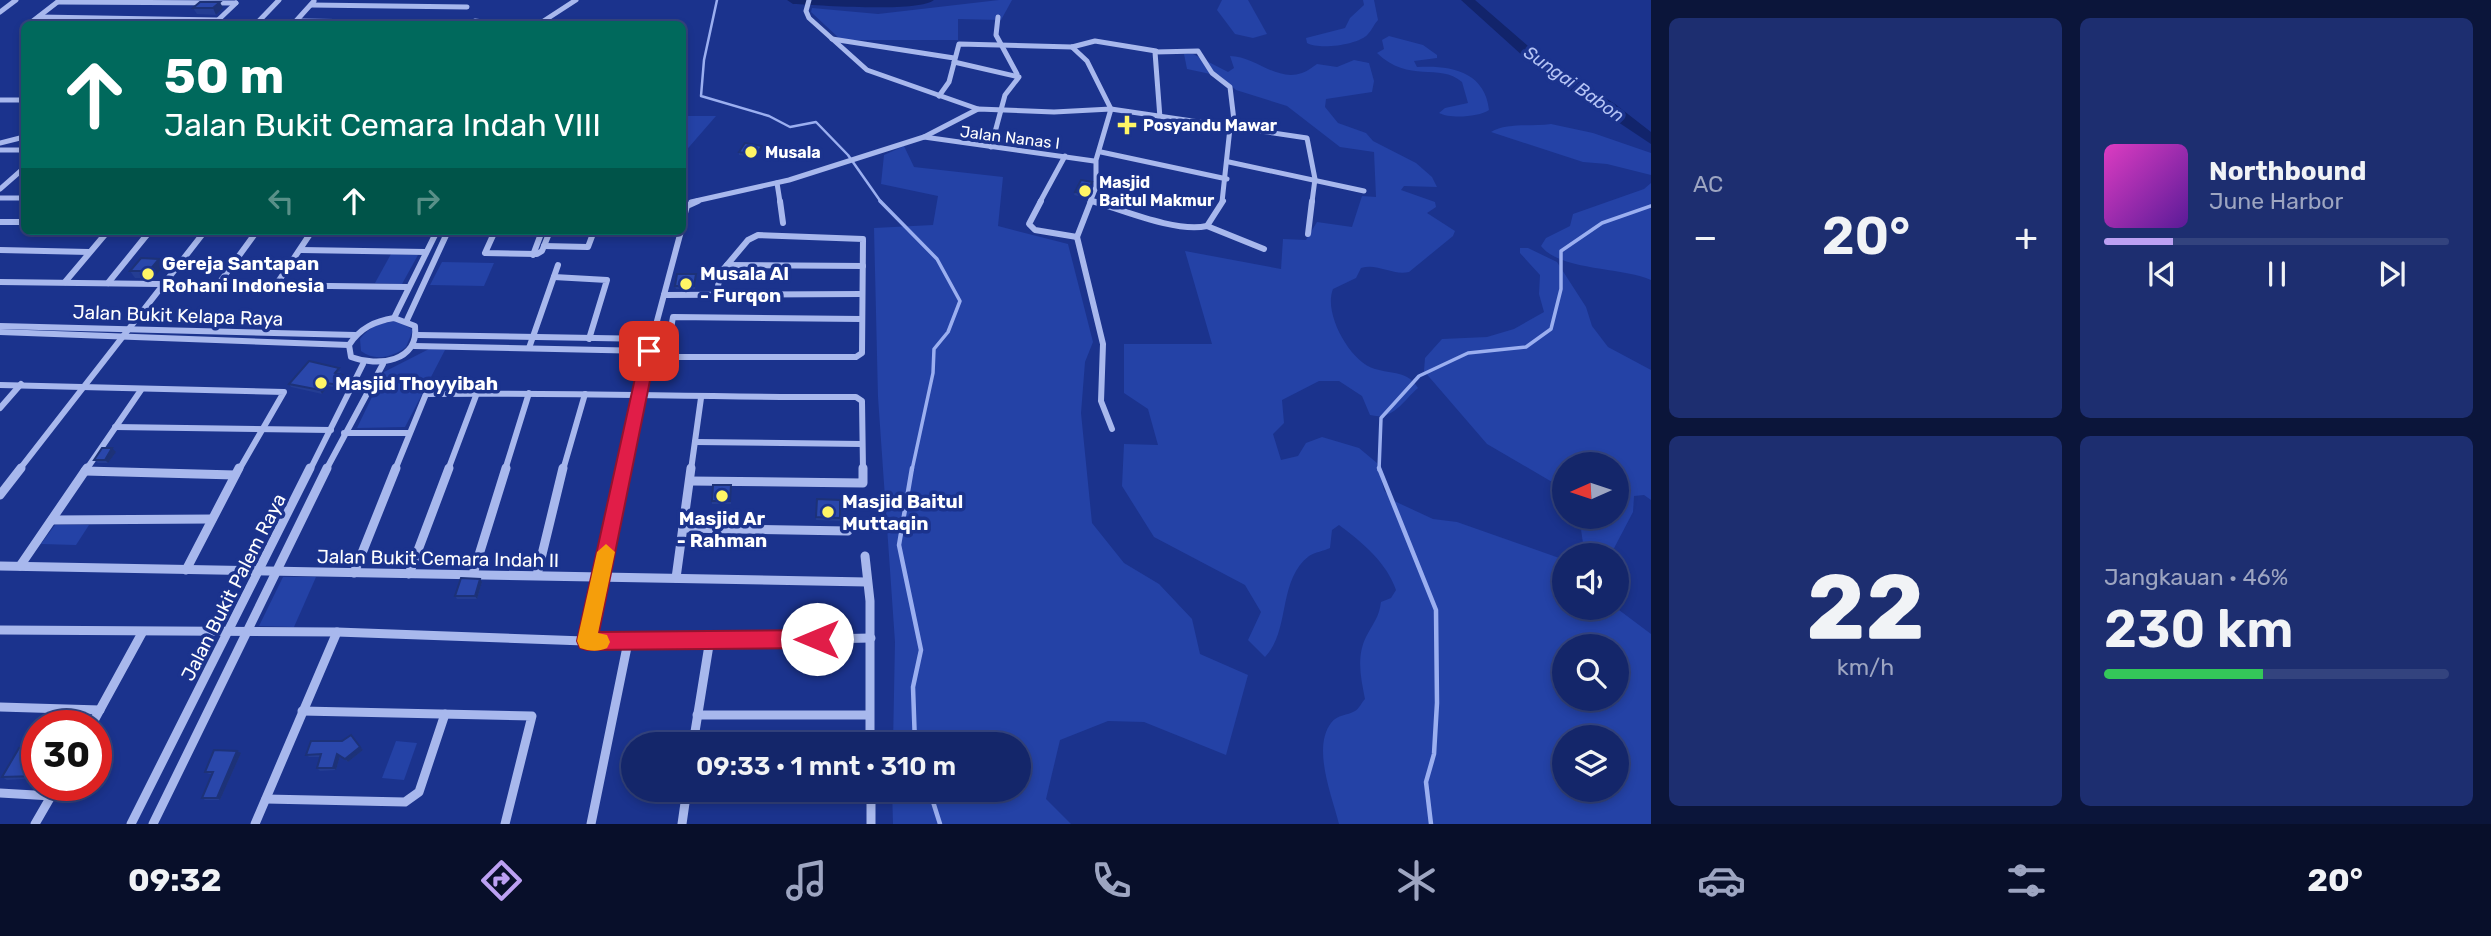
<!DOCTYPE html>
<html lang="id">
<head>
<meta charset="utf-8">
<style>
	:root { --surface:#14266a; --page:#1d2e70; --text:#f1f3f6; --muted:#9da5c1; --line:#33437e; --accent:#bca0f2 }
	body { margin:0; font-family:Rubik,sans-serif; background:var(--page); color:var(--text); height:100vh; display:flex; flex-direction:column; font-size:26px; white-space:nowrap }
	* { box-sizing:border-box; margin:0 }
	p { font-size:23px; color:var(--muted) }
	.icon { flex:none; width:38px; height:38px; fill:none; stroke:currentColor; stroke-width:2; stroke-linecap:round; stroke-linejoin:round }
	.map { position:relative; flex:1; overflow:hidden }
	.details { display:flex; flex-direction:column; gap:18px; padding:18px; background:#0b153a; width:840px }
	.details>* { flex:none }
	.banner { position:absolute; left:21px; top:21px; width:665px; height:214px; border-radius:10px; box-shadow:0 4px 10px #0003,0 0 0 2px var(--line); background:#00695c; color:#fff; overflow:hidden }
	.needle { width:46px; rotate:267deg }
	.buttons { position:absolute; left:1552px; top:452px; display:grid; gap:14px }
	.buttons a { display:grid; place-items:center; width:77px; height:77px; border-radius:50%; background:var(--surface); box-shadow:0 4px 10px #0003,0 0 0 2px var(--line); font-size:35px }
	.speed { position:absolute; left:21px; top:710px; display:flex; gap:14px; font-size:35px; font-weight:700; text-align:center }
	.speed>* { display:grid; place-content:center; width:91px; height:91px; border-radius:50%; background:var(--surface); box-shadow:0 4px 10px #0003,0 0 0 2px var(--line); line-height:1 }
	.speed .limit { border:10px solid #d22; background:#fff; color:#111 }
	.pin { position:absolute; display:grid; place-items:center; width:60px; height:60px; color:#fff; margin:-30px; border-radius:14px; box-shadow:0 4px 10px #0006 }
	.me { position:absolute; width:77px; margin:-38px; rotate:270deg; stroke-linejoin:round; filter:drop-shadow(0 0 5px #0008) }
	.turn { display:flex; align-items:center; gap:24px; height:147px; padding:0 28px; font-size:32px }
	.turn .icon { width:91px; height:91px; stroke-width:2.5 }
	.turn b { display:block; font-size:49px; line-height:60px }
	.lanes { display:flex; align-items:center; height:66px; padding:0 28px; background:#0003; justify-content:center; gap:35px; direction:ltr }
	.lanes .off { opacity:.35 }
	.big { font-size:52px; font-weight:600; line-height:1.1 }
	.details .card { flex:1; display:flex; flex-direction:column; justify-content:center; gap:10px; min-width:0; padding:0 24px; border-radius:10px; background:var(--page) }
	.details .dial { align-items:center; gap:0 }
	.dial b { font-size:91px; line-height:1 }
	.song { display:flex; align-items:center; gap:21px }
	.cover { width:84px; height:84px; border-radius:10px; background:linear-gradient(135deg,hsl(310 70% 55%),hsl(270 70% 35%)) }
	.played { height:7px; border-radius:4px; background:linear-gradient(90deg,var(--accent) 20%,var(--line) 20%) }
	.keys { display:flex; justify-content:space-around; direction:ltr }
	.heat { display:flex; justify-content:space-between; align-items:center; font-size:38px; direction:ltr }
	.charge { height:10px; border-radius:5px; background:linear-gradient(90deg,#34c759 46%,var(--line) 0) }
	.details .tiles { flex:1; display:grid; gap:18px; grid-template-columns:repeat(2,1fr) }
	.trip { position:absolute; left:621px; top:732px; width:410px; height:70px; border-radius:35px; background:var(--surface); box-shadow:0 4px 10px #0003,0 0 0 2px var(--line); font-weight:600; line-height:70px; text-align:center }
	.menu { display:flex; height:112px; justify-content:space-around; align-items:center; background:#080f2a; color:var(--muted) }
	.menu .icon { width:49px; height:49px }
	.menu .active { color:var(--accent) }
	.menu b { font-size:32px; color:var(--text) }
	main { display:flex; flex:1; min-height:0 }
	.map>svg:first-child { display:block }
</style>
</head>
<body>
<main>
<div class="map">
<svg width="1651" height="824" viewBox="0 0 1651 824">
	<rect width="100%" height="100%" fill="#1b338d"/>
	<g fill="#2442a6" fill-rule="evenodd">
		<polygon points="999,0 1012,0 1001,20 958,19 958,40 841,40 811,12 812,8 878,14"/>
		<polygon points="1222,0 1248,0 1267,34 1253,38 1235,34 1217,10"/>
		<path d="M1363 0H1374L1378 20C1374 24 1372 30 1368 34 1359 45 1319 50 1307 43L1306 38 1345 28 1350 18 1364 5Z"/>
		<path d="M1389 36 1423 45 1437 55V58L1414 61 1417 67C1448 65 1485 70 1489 110 1479 117 1450 119 1439 113L1445 108 1468 103 1462 82C1439 62 1409 84 1377 53L1384 49 1382 40Z"/>
		<path d="M1184 54H1193L1228 72 1234 68 1230 56C1255 56 1276 82 1302 73 1308 71 1312 67 1317 64L1337 67 1354 60 1369 63 1374 81 1372 92 1326 99 1325 107 1338 123 1366 133 1373 141 1416 163 1432 177 1437 187 1404 186 1401 190 1435 202 1436 207 1427 213 1455 231 1453 236 1409 272C1393 276 1378 263 1361 268L1356 278 1333 289C1323 313 1350 362 1375 369 1392 374 1408 371 1418 388 1402 402 1393 421 1370 415L1362 396 1339 381H1319L1282 400 1284 423 1273 434 1281 460 1298 456 1306 443 1322 437 1359 448 1377 463 1384 490 1392 500 1433 519 1457 522 1562 559 1564 560V607H1615L1651 634V824H1339C1332 796 1312 748 1331 723 1338 714 1347 716 1355 711 1359 709 1362 702 1365 699 1361 679 1356 657 1366 637 1373 623 1379 618 1381 602L1391 598 1396 590C1387 563 1362 542 1339 525L1332 530 1330 548C1324 551 1315 552 1309 556 1277 581 1291 630 1265 657L1248 640 1261 612 1245 585 1154 537 1122 486 1124 444 1158 445 1148 409 1124 393V344H1212L1185 251 1281 269 1283 239 1306 240 1317 222 1352 227 1362 196 1376 197 1374 152 1340 147 1287 106 1236 90 1220 76 1187 69ZM1564 646H1617V698H1564ZM1564 737H1617V789H1564Z"/>
		<polygon points="683,116 716,116 683,154 682,116"/>
		<path d="M1551 124 1593 133 1651 153V175L1607 164 1583 162 1491 132C1507 122 1532 127 1551 124Z"/>
		<polygon points="904,146 914,167 1003,177 998,226 1068,244 1093,342 1085,362 1081,413 1092,523 1124,563 1159,584 1192,619 1200,654 1248,675 1226,755 1144,722 1108,721 1060,740 1046,799 1071,824 893,824 892,789 1018,789 1018,744 893,744 895,642 878,397 874,228 933,225 938,196 881,184 884,155"/>
		<path d="M1651 183V280C1623 267 1560 271 1541 246L1546 238 1570 226 1573 214 1644 189Z"/>
		<polygon points="1520,248 1528,248 1557,262 1586,307 1592,326 1608,347 1651,370 1651,500 1644,495 1634,496 1633,512 1611,554 1599,555 1583,543 1579,516 1617,516 1617,464 1564,464 1564,489 1487,444 1424,371 1425,358 1442,339 1487,337 1514,329 1544,312 1539,294 1540,275 1520,253"/>
		<polygon points="391,254 418,255 402,284 375,283"/>
		<polygon points="442,262 494,263 484,286 430,285"/>
		<path d="M398 321 413 330 406 347C393 357 375 362 361 351L360 339C370 326 382 322 398 321Z"/>
		<polygon points="429,349 445,350 405,427 357,428 384,372"/>
		<polygon points="55,525 89,525 76,545 41,544"/>
		<polygon points="283,577 316,577 294,627 259,626"/>
		<polygon points="396,741 417,743 404,780 382,778"/>
	</g>
	<g fill="none" stroke-linecap="round" stroke-linejoin="round">
		<polyline stroke="#9baff0" stroke-width="2.5" points="717,0 704,60 701,96 769,116 790,127 816,122 848,155 881,202"/>
		<g stroke="#9baff0" stroke-width="3.5">
			<polyline points="880,201 937,259 960,301 948,332 934,349 933,373 912,470"/>
			<polyline points="1379,470 1381,418 1419,376 1468,353 1526,347 1551,329 1561,289 1561,251 1602,223 1651,206"/>
		</g>
		<g stroke="#9baff0" stroke-width="4.5">
			<polyline points="912,468 899,545 921,650 913,687 915,744"/>
			<polyline points="1379,468 1436,610 1437,703 1434,754 1426,782 1431,824"/>
			<polyline points="929,789 940,824"/>
		</g>
		<g fill="#12246b" fill-rule="evenodd">
			<path d="M787 0H934C918 13 819 5 793 4Z"/>
			<polygon points="1461,0 1475,0 1544,60 1615,104 1651,132 1651,144 1534,66"/>
		</g>
		<g stroke="#a8b8ed" stroke-width="5">
			<polyline points="809,0 806,11 809,18 867,70 978,109"/>
			<polyline points="58,2 236,3"/>
			<polyline points="311,5 467,7"/>
			<polyline points="0,12 16,0"/>
			<polyline points="39,17 218,20"/>
			<polyline points="998,17 996,35 1017,74"/>
			<polyline points="296,21 314,1"/>
			<polyline points="297,21 445,23"/>
			<polyline points="475,21 499,24"/>
			<polyline points="216,22 236,3"/>
			<polyline points="29,24 60,0"/>
			<polyline points="256,24 279,0"/>
			<polyline points="539,24 576,0"/>
			<polyline points="832,39 954,58"/>
			<polyline points="1072,47 1087,61 1111,109 1096,160 1096,187 1090,202"/>
			<polyline points="954,62 1019,77 1005,95 991,147"/>
			<polyline points="939,96 949,82 959,44 1072,47 1095,41 1156,51"/>
			<polyline points="0,100 24,100"/>
			<polyline points="1160,118 1155,52 1198,51 1212,73 1230,87 1235,129"/>
			<polyline points="924,137 1094,161"/>
			<polyline points="0,143 24,137"/>
			<polyline points="0,150 24,150"/>
			<polyline points="1101,152 1227,179"/>
			<polyline points="1229,162 1364,191"/>
			<polyline points="777,183 780,202"/>
			<polyline points="0,189 24,168"/>
			<polyline points="0,198 24,198"/>
			<polyline points="1092,201 1097,202"/>
			<polyline points="691,202 789,180 924,137 978,109 1054,112 1111,109 1307,138 1315,179 1312,202"/>
			<polyline points="1040,202 1065,156"/>
			<polyline points="1222,202 1230,128"/>
		</g>
		<g stroke="#a8b8ed" stroke-width="6">
			<polyline points="780,201 783,223"/>
			<polyline points="1041,201 1029,224 1035,230 1077,237"/>
			<path d="M1092 201C1123 210 1176 233 1207 226L1223 201"/>
			<polyline points="0,222 24,222"/>
			<polyline points="682,224 687,206 698,201"/>
			<polyline points="1207,226 1264,249"/>
			<polyline points="495,231 485,253 537,254 542,251 550,231"/>
			<polyline points="1308,234 1312,201"/>
			<polyline points="1077,237 1091,201"/>
			<polyline points="1077,237 1103,344 1101,401 1112,429"/>
			<polyline points="544,246 588,247 594,231"/>
			<polyline points="0,250 89,252"/>
			<polyline points="301,250 426,252"/>
			<polyline points="533,255 542,231"/>
			<polyline points="554,277 607,280 589,339"/>
			<polyline points="0,282 407,287"/>
			<polyline points="65,282 108,231"/>
			<polyline points="108,283 150,231"/>
			<polyline points="217,286 257,231"/>
			<polyline points="274,288 312,231"/>
			<polyline points="717,293 720,273 727,265 863,266"/>
			<polyline points="664,295 862,294"/>
			<path d="M394 318 415 326C419 362 378 367 351 357L349 345C360 328 375 321 394 318Z"/>
			<polyline points="394,318 437,231"/>
			<polyline points="407,320 448,231"/>
			<polyline points="0,326 355,335"/>
			<polyline points="0,332 349,345"/>
			<polyline points="418,335 652,339"/>
			<polyline points="414,346 649,351"/>
			<polyline points="529,348 558,265"/>
			<polyline points="648,357 856,357 862,353 863,239 758,235 748,240 727,265"/>
			<polyline points="666,357 673,317 861,319"/>
			<polyline points="0,385 284,392 239,470"/>
			<polyline points="0,408 21,384"/>
			<polyline points="115,427 331,430"/>
			<polyline points="344,433 409,433"/>
			<polyline points="695,442 862,444"/>
			<polyline points="19,470 205,231"/>
			<polyline points="86,470 141,390"/>
			<polyline points="310,470 363,364"/>
			<polyline points="326,470 383,364"/>
			<path d="M395 470 426 394C569 392 713 398 856 397L862 401 863 470"/>
			<polyline points="448,470 477,393"/>
			<polyline points="505,470 529,393"/>
			<polyline points="563,470 585,394"/>
			<polyline points="624,470 649,351 681,231"/>
			<polyline points="691,470 701,398"/>
		</g>
		<g stroke="#a8b8ed" stroke-width="9">
			<polyline points="85,471 235,475"/>
			<polyline points="690,481 863,483 863,468"/>
			<polyline points="0,495 21,468"/>
			<polyline points="52,520 212,519"/>
			<polyline points="683,528 848,531"/>
			<polyline points="865,556 870,601 870,744"/>
			<polyline points="0,566 867,582"/>
			<polyline points="20,566 87,468"/>
			<polyline points="186,570 239,468"/>
			<polyline points="354,573 396,468"/>
			<polyline points="409,574 449,468"/>
			<polyline points="473,574 506,468"/>
			<polyline points="537,575 563,468"/>
			<polyline points="676,578 691,468"/>
			<polyline points="0,630 337,632 640,643 871,638"/>
			<polyline points="587,641 624,468"/>
			<polyline points="0,707 100,710"/>
			<polyline points="302,711 532,716 505,824"/>
			<polyline points="697,715 868,715"/>
			<polyline points="91,726 142,633"/>
			<polyline points="693,744 710,639"/>
			<polyline points="871,789 871,824"/>
			<polyline points="0,793 52,796"/>
			<polyline points="266,799 405,802 419,792 445,714"/>
			<polyline points="35,824 57,786"/>
			<polyline points="131,824 310,468"/>
			<polyline points="153,824 327,468"/>
			<polyline points="255,824 337,632"/>
			<polyline points="591,824 628,642"/>
			<polyline points="682,824 687,789"/>
		</g>
	</g>
	<g fill="#243d93">
		<polygon points="193,8 223,8 216,15 197,14"/>
		<polygon points="762,146 762,149 756,158 739,155 739,152"/>
		<polygon points="1092,182 1086,198 1074,195 1075,192"/>
		<polygon points="159,259 164,266 154,278 135,278 130,271"/>
		<polygon points="696,274 695,289 676,289 675,286"/>
		<polygon points="341,371 339,374 349,379 342,389 328,386 322,394 291,387 289,384"/>
		<polygon points="116,452 108,463 98,463 94,460"/>
		<polygon points="731,485 731,504 712,504 712,501"/>
		<polygon points="817,499 840,500 840,521 816,520"/>
		<polygon points="482,582 477,599 457,599 455,596"/>
		<polygon points="351,735 363,750 348,762 340,756 336,770 320,771 317,768 321,757 309,757 306,755 342,741"/>
		<polygon points="37,747 37,778 7,780 2,777"/>
		<polygon points="241,753 220,800 205,800 202,798 212,774 209,774 205,772"/>
	</g>
	<g fill="#1d3278">
		<polygon points="220,2 223,8 216,15 213,8"/>
		<polygon points="762,146 762,149 756,158 756,155"/>
		<polygon points="159,259 164,266 154,278 149,271"/>
		<polygon points="347,376 349,379 342,389 340,385"/>
		<polygon points="326,383 328,386 322,394 320,390"/>
		<polygon points="112,448 116,452 108,463 105,460"/>
		<polygon points="480,579 482,582 477,599 475,596"/>
		<polygon points="351,735 363,750 348,762 345,759"/>
		<polygon points="237,751 241,753 220,800 217,798"/>
		<polygon points="337,754 340,756 336,770 333,768"/>
	</g>
	<g fill="#2a47ab" stroke="#1d3278" stroke-width="2">
		<polygon points="200,2 220,2 213,8 193,8"/>
		<polygon points="745,143 762,146 756,155 739,152"/>
		<polygon points="1081,180 1092,182 1087,194 1075,192"/>
		<polygon points="141,258 159,259 149,271 130,271"/>
		<polygon points="677,274 696,274 694,286 675,286"/>
		<polygon points="309,361 339,368 335,373 347,376 340,385 326,383 320,390 289,384"/>
		<polygon points="102,448 112,448 105,460 94,460"/>
		<polygon points="713,485 731,485 730,501 712,501"/>
		<polygon points="817,499 840,500 840,518 816,517"/>
		<polygon points="461,578 480,579 475,596 455,596"/>
		<polygon points="351,735 360,747 345,759 337,754 333,768 317,768 321,754 306,755 311,741 342,741"/>
		<polygon points="37,747 37,776 2,777 19,748"/>
		<polygon points="214,750 237,751 217,798 202,798 213,772 205,772"/>
	</g>
	<polygon fill="#e11d48" stroke="#92132f" stroke-width="2" points="649,345 656,351 599,632 817,630 824,632 827,639 824,645 817,648 587,650 580,648 577,641 641,351"/>
	<path fill="#f59e0b" d="M606 544 615 552 598 633 607 635 610 642 607 648C598 652 589 651 580 648L577 641 597 552Z"/>
	<g fill="#fff565" stroke="#1b338d" stroke-width="2.5">
		<path d="M1123.5 114.5h7v7h7v7h-7v7h-7v-7h-7v-7h7z"/>
		<circle cx="751" cy="152" r="7"/>
		<circle cx="1085" cy="191" r="7"/>
		<circle cx="148" cy="274" r="7"/>
		<circle cx="686" cy="284" r="7"/>
		<circle cx="321" cy="383" r="7"/>
		<circle cx="722" cy="496" r="7"/>
		<circle cx="828" cy="512" r="7"/>
	</g>
	<g text-anchor="middle" stroke-width="7" stroke-linejoin="round" paint-order="stroke">
		<g font-size="16" font-weight="bold" fill="#fff" stroke="#1b338d" text-anchor="start">
			<text x="1143" y="131">Posyandu Mawar</text>
			<text x="765" y="158">Musala</text>
			<text x="1099" y="188">Masjid<tspan x="1099" dy="18">Baitul Makmur</tspan></text>
		</g>
		<g font-size="16" fill="#fff" stroke="#1b338d">
			<text transform="translate(1010 137) rotate(7)" y="6">Jalan Nanas I</text>
		</g>
		<g font-size="18" font-style="italic" fill="#b4c3f5" stroke="#1b338d">
			<text transform="translate(1574 84) rotate(35)" y="6">Sungai Babon</text>
		</g>
		<g font-size="19" font-weight="bold" fill="#fff" stroke="#1b338d" text-anchor="start">
			<text x="162" y="270">Gereja Santapan<tspan x="162" dy="22">Rohani Indonesia</tspan></text>
			<text x="700" y="280">Musala Al<tspan x="700" dy="22">- Furqon</tspan></text>
			<text x="335" y="390">Masjid Thoyyibah</text>
			<text x="842" y="508">Masjid Baitul<tspan x="842" dy="22">Muttaqin</tspan></text>
			<text x="722" y="525" text-anchor="middle">Masjid Ar<tspan x="722" dy="22">- Rahman</tspan></text>
		</g>
		<g font-size="19" fill="#fff" stroke="#1b338d">
			<text transform="translate(178 315) rotate(2)" y="7">Jalan Bukit Kelapa Raya</text>
			<text transform="translate(438 558) rotate(1)" y="7">Jalan Bukit Cemara Indah II</text>
			<text transform="translate(233 587) rotate(-63)" y="7">Jalan Bukit Palem Raya</text>
		</g>
	</g>
</svg>
<div class="buttons">
<a><svg class="needle" viewBox="-14 -14 28 28"><path d="M0-13l5 13h-10z" fill="#e53935"/><path d="M0 13l5-13h-10z" fill="#9da5c1"/></svg></a>
<a><svg class="icon" aria-label="sound" viewBox="0 0 24 24"><path d="M4 9h4l5-4v14l-5-4H4zM17 9q2 3 0 6"/></svg></a>
<a><svg class="icon" aria-label="search" viewBox="0 0 24 24"><circle cx="10" cy="10" r="6"/><path d="M15 15l6 6"/></svg></a>
<a><svg class="icon" aria-label="layers" viewBox="0 0 24 24"><path d="M12 4l9 5-9 5-9-5zM3 14l9 5 9-5"/></svg></a>
</div>
<div class="speed"><div class="limit">30</div></div>
<div class="pin" style="left:649px;top:351px;background:#d93025"><svg class="icon" aria-label="arrive" viewBox="0 0 24 24"><path d="M6 21V4h12l-3 4 3 4H6"/></svg></div>
<svg class="me" style="left:817px;top:639px" viewBox="-20 -20 40 40"><circle r="19" fill="#fff"/><path d="M0-13L10 11 0 6-10 11z" fill="#e11d48"/></svg>
<div class="trip">09:33 · 1 mnt · 310 m</div>
<div class="banner">
<div class="turn"><svg class="icon" aria-label="ahead" viewBox="0 0 24 24"><path d="M12 20V5M6 11l6-6 6 6"/></svg><div><b>50 m</b>Jalan Bukit Cemara Indah VIII</div></div>
<div class="lanes"><svg class="icon off" aria-label="left" viewBox="0 0 24 24"><path d="M17 20v-9H6M10 6l-5 5 5 5"/></svg><svg class="icon" aria-label="ahead" viewBox="0 0 24 24"><path d="M12 20V5M6 11l6-6 6 6"/></svg><svg class="icon off" aria-label="right" viewBox="0 0 24 24"><path d="M7 20v-9h11M14 6l5 5-5 5"/></svg></div>
</div>
</div>
<section class="details">
<div class="tiles">
<div class="card"><p>AC</p>
<div class="heat"><a>−</a><b class="big">20°</b><a>+</a></div>
</div>
<div class="card">
<div class="song"><i class="cover"></i><div><b>Northbound</b><p>June Harbor</p></div></div>
<div class="played"></div>
<div class="keys"><svg class="icon" aria-label="previous" viewBox="0 0 24 24"><path d="M18 5L8 12l10 7zM5 5v14"/></svg><svg class="icon" aria-label="pause" viewBox="0 0 24 24"><path d="M8 5v14M16 5v14"/></svg><svg class="icon" aria-label="next" viewBox="0 0 24 24"><path d="M6 5l10 7-10 7zM19 5v14"/></svg></div>
</div>
<div class="card dial"><b>22</b><p>km/h</p></div>
<div class="card"><p>Jangkauan · 46%</p><b class="big">230 km</b><div class="charge"></div></div>
</div>
</section>
</main>
<nav class="menu">
<b>09:32</b>
<svg class="icon active" aria-label="directions" viewBox="0 0 24 24"><path d="M12 3l9 9-9 9-9-9zM9 14v-3h6M13 9l2 2-2 2"/></svg>
<svg class="icon" aria-label="music" viewBox="0 0 24 24"><path d="M9 18V5l10-2v13"/><circle cx="6" cy="18" r="3"/><circle cx="16" cy="16" r="3"/></svg>
<svg class="icon" aria-label="phone" viewBox="0 0 24 24"><path d="M5 4h4l2 5-3 2q2 4 5 5l2-3 5 2v4C11 20 4 13 5 4z"/></svg>
<svg class="icon" aria-label="climate" viewBox="0 0 24 24"><path d="M12 3v18M4 7l16 10M4 17L20 7"/></svg>
<svg class="icon" aria-label="car" viewBox="0 0 24 24"><path d="M5 17H2v-5l4-1 3-4h7l3 4 3 1v5h-3M9 17h6M6 11h13"/><circle cx="7" cy="17" r="2"/><circle cx="17" cy="17" r="2"/></svg>
<svg class="icon" aria-label="filters" viewBox="0 0 24 24"><path d="M4 7h16M4 17h16"/><circle cx="9" cy="7" r="2"/><circle cx="15" cy="17" r="2"/></svg>
<b>20°</b>
</nav>
</body>
</html>
